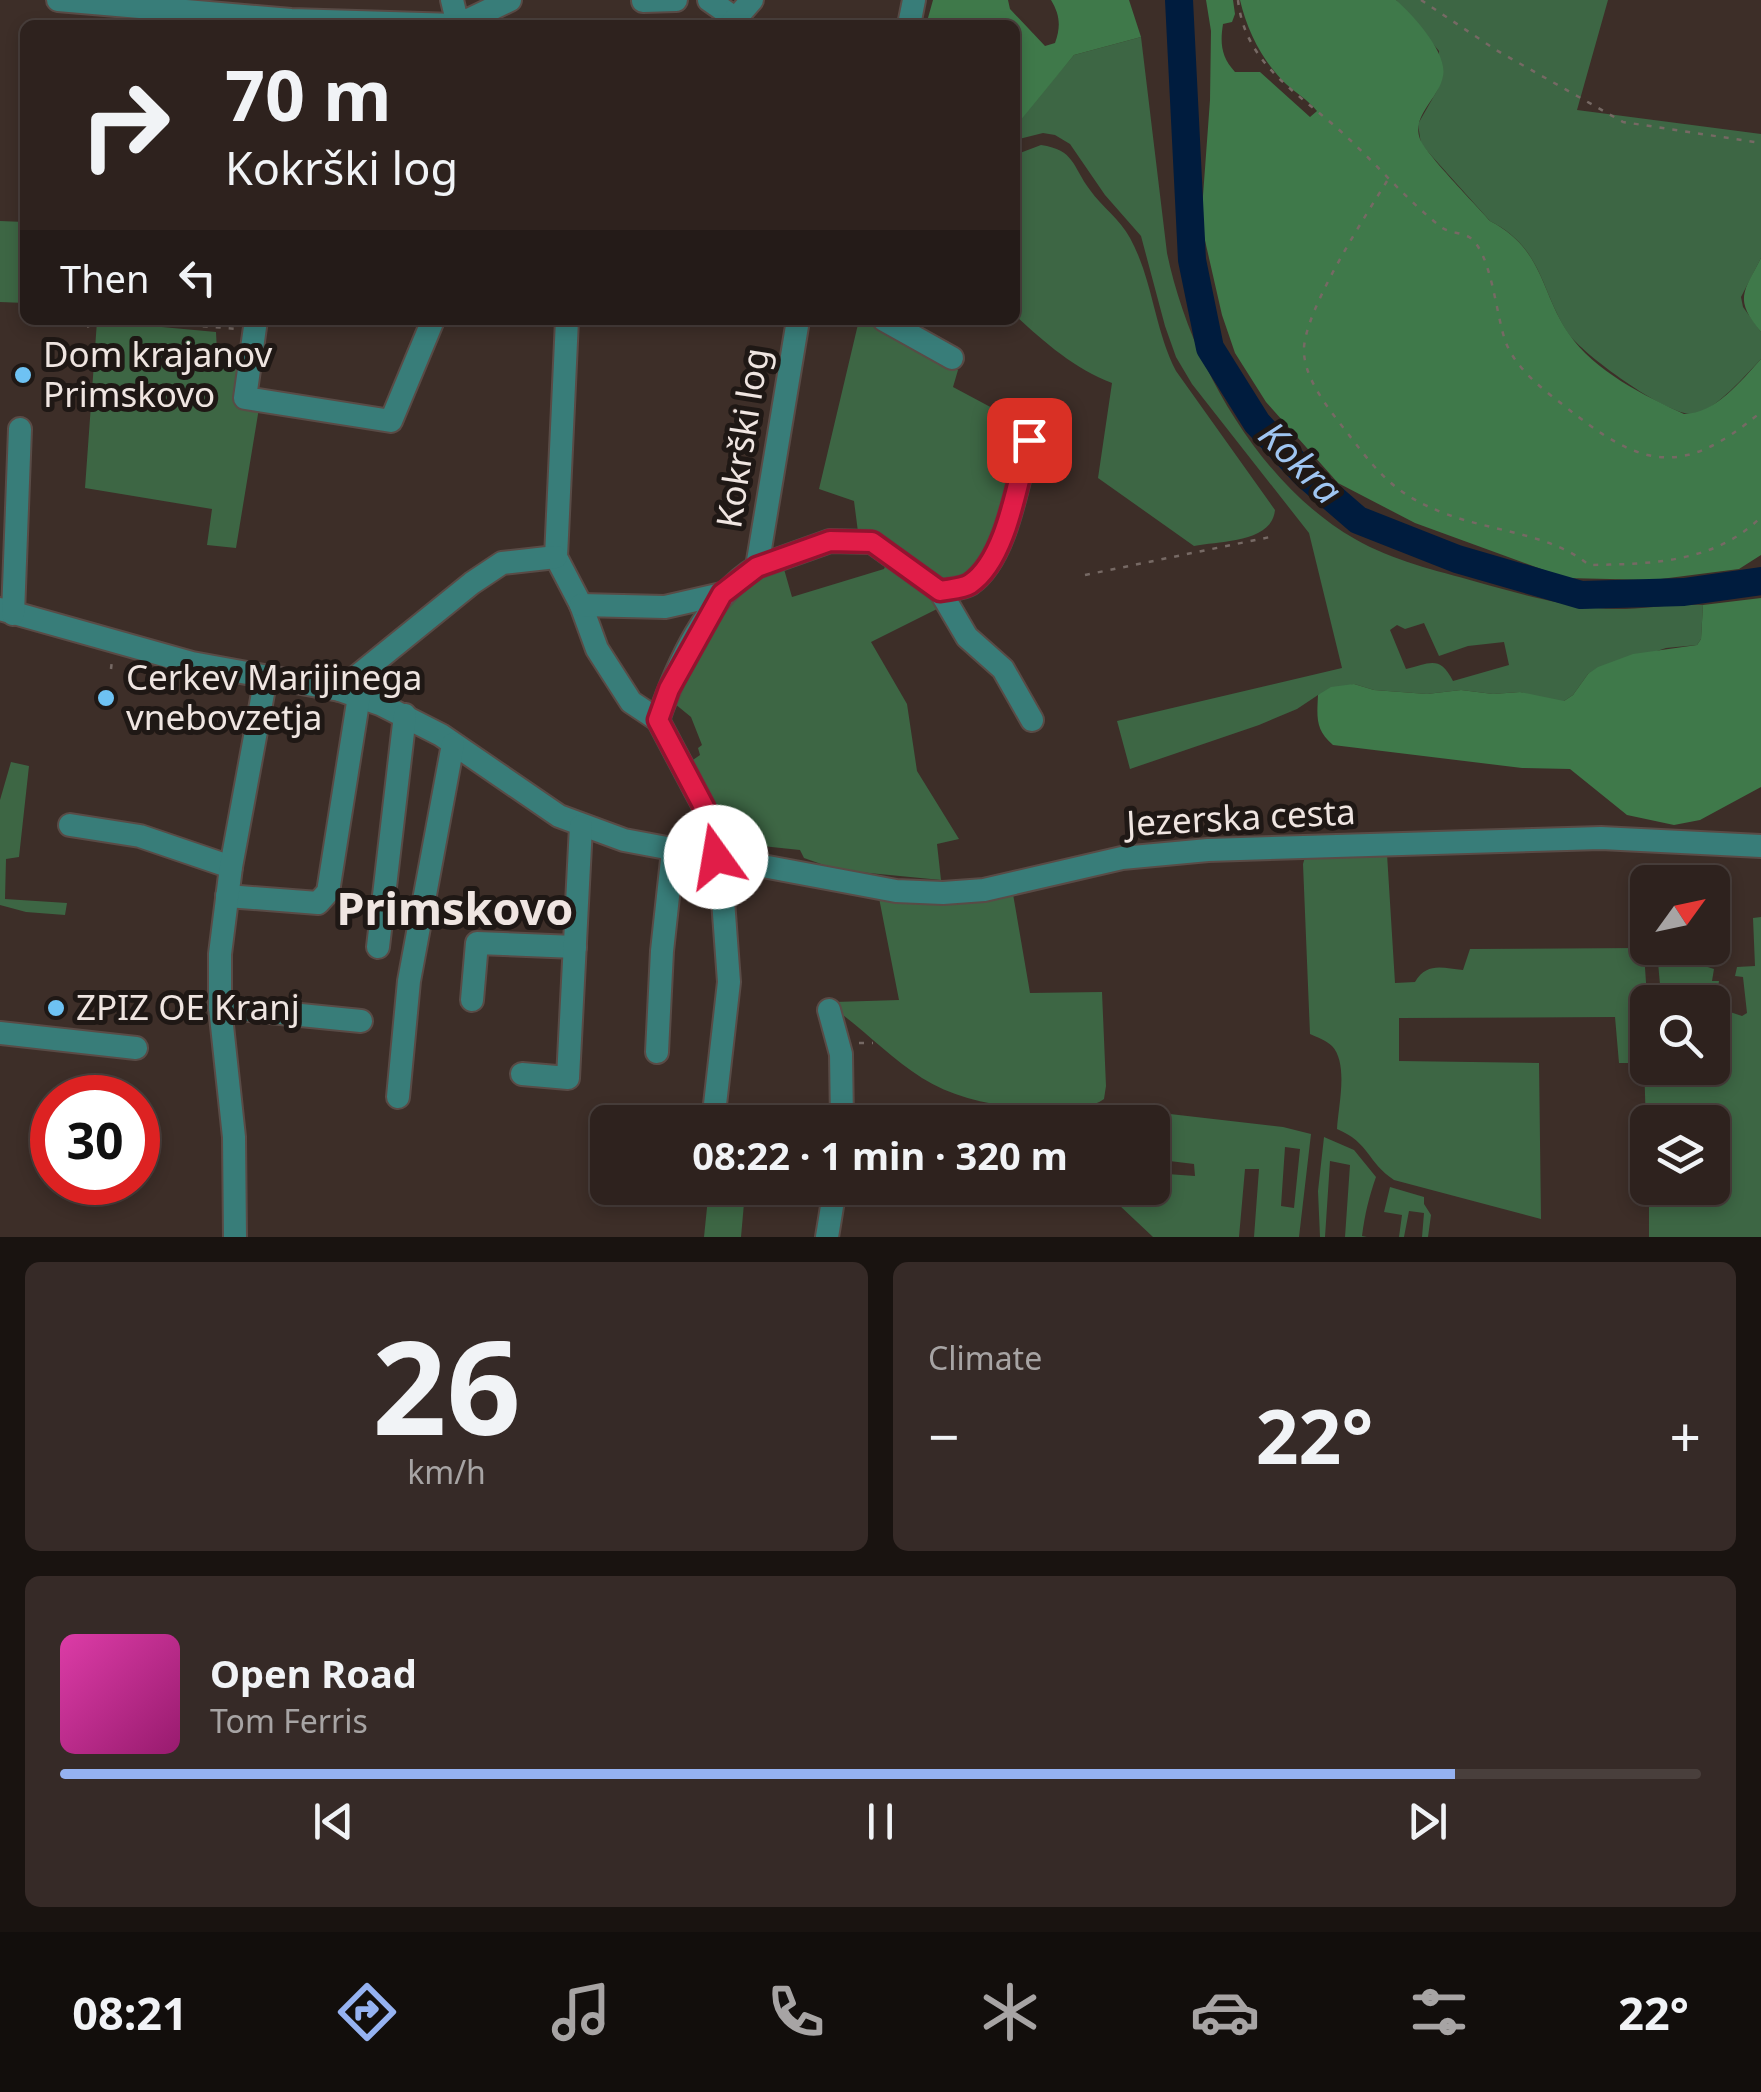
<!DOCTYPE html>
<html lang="en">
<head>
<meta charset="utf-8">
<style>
	:root { --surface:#2e221e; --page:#362a27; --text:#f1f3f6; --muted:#a7a4a4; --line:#493f3c; --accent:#95b2f1 }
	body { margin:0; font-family:"Noto Sans",sans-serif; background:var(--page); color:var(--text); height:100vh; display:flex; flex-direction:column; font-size:38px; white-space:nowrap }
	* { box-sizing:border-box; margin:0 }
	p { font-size:32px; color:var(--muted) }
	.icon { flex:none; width:55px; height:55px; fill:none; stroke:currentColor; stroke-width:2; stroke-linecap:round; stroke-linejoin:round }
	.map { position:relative; height:1237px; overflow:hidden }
	.details { display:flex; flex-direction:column; gap:25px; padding:25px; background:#191310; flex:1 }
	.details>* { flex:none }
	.top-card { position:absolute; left:20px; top:20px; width:1000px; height:305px; border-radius:15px; box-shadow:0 5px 15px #0003,0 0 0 2px var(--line); background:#2e221e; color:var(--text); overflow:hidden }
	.needle { width:65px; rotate:57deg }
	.tools { position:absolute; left:1630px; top:865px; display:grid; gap:20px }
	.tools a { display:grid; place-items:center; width:100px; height:100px; border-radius:15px; background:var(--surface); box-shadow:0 5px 15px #0003,0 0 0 2px var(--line); font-size:50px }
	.speed { position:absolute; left:30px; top:1075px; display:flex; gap:20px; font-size:50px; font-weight:700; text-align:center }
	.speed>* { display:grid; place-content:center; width:130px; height:130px; border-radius:50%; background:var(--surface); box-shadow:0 5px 15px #0003,0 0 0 2px var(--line); line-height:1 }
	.speed .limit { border:15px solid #d22; background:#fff; color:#111 }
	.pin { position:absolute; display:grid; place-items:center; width:85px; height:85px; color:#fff; margin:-42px; border-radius:20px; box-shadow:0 5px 15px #0006 }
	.me { position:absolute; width:110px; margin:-55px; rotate:347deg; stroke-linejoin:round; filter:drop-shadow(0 0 8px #0008) }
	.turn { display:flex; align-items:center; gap:35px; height:210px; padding:0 40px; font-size:45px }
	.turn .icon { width:130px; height:130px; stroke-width:2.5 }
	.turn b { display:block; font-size:70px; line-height:85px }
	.then { display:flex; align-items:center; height:95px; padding:0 40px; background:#0003; gap:20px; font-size:38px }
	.big { font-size:75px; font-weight:700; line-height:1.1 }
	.details .widget { flex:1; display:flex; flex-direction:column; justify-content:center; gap:15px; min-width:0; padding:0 35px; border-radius:15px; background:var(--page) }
	.details .dial { align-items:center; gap:0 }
	.dial b { font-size:130px; line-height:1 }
	.song { display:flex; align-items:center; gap:30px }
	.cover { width:120px; height:120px; border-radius:15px; background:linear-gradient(135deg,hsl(320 70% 55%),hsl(320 70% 35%)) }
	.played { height:10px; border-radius:5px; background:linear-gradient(90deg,var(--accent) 85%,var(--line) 85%) }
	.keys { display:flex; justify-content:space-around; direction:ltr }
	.heat { display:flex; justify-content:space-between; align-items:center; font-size:55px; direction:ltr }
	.details .tiles { flex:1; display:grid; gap:25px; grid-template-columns:1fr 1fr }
	.widget:last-child { grid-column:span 2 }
	.trip { position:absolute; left:590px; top:1105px; width:580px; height:100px; border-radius:15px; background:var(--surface); box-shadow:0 5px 15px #0003,0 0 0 2px var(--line); font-weight:700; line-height:100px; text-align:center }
	.menu { display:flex; height:160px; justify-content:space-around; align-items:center; background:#120e0c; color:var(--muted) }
	.menu .icon { width:70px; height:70px }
	.menu .current { color:var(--accent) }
	.menu b { font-size:45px; color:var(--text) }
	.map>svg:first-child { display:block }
</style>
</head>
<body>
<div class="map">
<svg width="1761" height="1237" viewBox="0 0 1761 1237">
	<rect width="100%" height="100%" fill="#3d2e28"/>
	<g fill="#3d6644" fill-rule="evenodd">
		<path d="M1396 0H1608L1577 110 1761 134V258L1741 297 1743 307 1761 332V359C1747 374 1715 410 1696 414 1671 419 1583 355 1568 333 1540 290 1543 248 1490 221L1421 144 1418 124 1438 89 1439 51Z"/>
		<path d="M1141 37 1167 253C1189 359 1258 484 1355 539 1393 561 1435 570 1477 582 1517 593 1555 604 1596 608 1632 612 1667 603 1703 605L1701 639 1697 645 1666 648 1588 674 1573 695 1564 701 1555 702 1520 692 1493 694 1461 690 1427 694 1374 690 1354 684 1318 695 1297 709 1259 725 1130 769 1117 721 1342 668 1309 533 1192 384 1176 357 1165 326 1141 236 1105 195 1070 144 1055 135 1043 133 1015 140 1016 123 1074 55ZM1424 623 1439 656 1468 646 1504 642 1509 665 1453 681C1440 655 1430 663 1406 669L1390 630 1397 625 1405 629Z"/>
		<path d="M1041 145C1075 150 1072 166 1090 190 1102 207 1120 219 1130 238 1153 280 1154 328 1176 371L1275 510C1272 543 1220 541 1194 546L1098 478 1112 383C1075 369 1044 342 1015 315V155Z"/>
		<polygon points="0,221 25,222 25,303 0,302"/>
		<polygon points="859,320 875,320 949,362 958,370 953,387 1026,426 992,550 967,578 936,578 858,532 854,501 819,489"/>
		<polygon points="97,321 216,332 217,352 242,361 259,408 236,548 207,545 212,509 85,488"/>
		<polygon points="782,562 792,597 884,569 886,564 909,574 939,608 871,642 907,704 917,771 959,839 937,844 941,880 838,870 804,858 800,850 717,841 690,762 700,755 698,748 702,745 691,717 669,699 725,598"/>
		<polygon points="11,762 29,766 19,857 6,859 5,899 67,903 65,915 26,912 0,905 0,800"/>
		<path d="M1387 854 1395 983 1415 982C1427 962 1442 968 1463 970L1470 949 1642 948V940H1647L1648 948H1674L1676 957 1714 969 1712 981H1719L1715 1007 1742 1016 1747 1013 1743 977 1735 976 1737 967 1755 966 1753 918 1761 917V1237H1649V1188H1712V1122H1648L1647 1157 1644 1063H1619L1615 1017 1399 1018V1061L1539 1063 1541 1219 1394 1180C1367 1162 1370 1143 1337 1129 1338 1107 1349 1064 1332 1046 1327 1041 1317 1037 1310 1034L1303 864 1305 857ZM1657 951 1661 996 1647 997 1644 953ZM1648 1002H1712V1068H1648Z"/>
		<path d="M1013 894 1030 993 1102 992 1106 1086 1104 1099C1089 1110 1068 1108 1050 1108 1008 1109 958 1101 922 1078 891 1058 865 1031 835 1009L834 1002 899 1000 879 898C926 902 967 904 1013 894Z"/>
		<path d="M1170 1114 1283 1127 1311 1134 1299 1237H1254L1259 1169H1245L1239 1237H1153L1101 1188H1152L1153 1173 1195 1176 1194 1164 1153 1159V1150L1172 1151V1136L1152 1135 1153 1129 1170 1130ZM1285 1147 1300 1149 1294 1208 1281 1206Z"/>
		<path d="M1324 1137 1354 1150 1376 1177C1369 1197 1365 1213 1362 1236L1367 1237H1345L1350 1165 1330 1161 1325 1237H1320L1318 1191Z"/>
		<polygon points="1390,1187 1424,1197 1424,1204 1431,1215 1428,1237 1422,1237 1424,1213 1409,1211 1404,1237 1399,1237 1402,1215 1384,1212"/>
		<polygon points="709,1188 745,1192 741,1237 704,1237"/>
	</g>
	<g fill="#3f794a">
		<path d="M933 0H1008L1010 9 1045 46 1055 43C1061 26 1060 15 1051 0H1129L1141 37 1074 55 1015 127V25H926Z"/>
		<path d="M1206 0H1233L1235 14 1232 22 1223 24C1220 43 1221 57 1235 72H1260L1310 117 1317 111C1307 99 1297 94 1286 84 1263 62 1247 31 1240 0H1396C1413 15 1448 53 1443 76 1439 99 1411 115 1420 139 1425 153 1477 206 1490 221 1544 249 1540 292 1569 334 1594 371 1645 396 1684 414 1715 414 1741 381 1761 359V555L1739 569 1692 575 1653 580 1566 578 1415 523 1338 483 1266 402 1235 353 1222 315 1201 223 1210 100 1211 31Z"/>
		<path d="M1761 258V332C1734 299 1743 293 1761 258Z"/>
		<path d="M1761 598V787L1700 820 1674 825 1627 815 1570 769 1522 768 1333 745C1315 730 1317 717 1318 695L1331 687 1354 684 1374 690 1427 694 1461 690 1493 694 1520 692 1564 701 1573 695 1588 674 1598 667 1633 654 1697 645 1701 639 1703 605Z"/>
	</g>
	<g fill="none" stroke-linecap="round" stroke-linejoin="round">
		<polyline stroke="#001c3e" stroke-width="28" points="1179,0 1192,260 1210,348 1257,423 1306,475 1358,520 1457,559 1581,595 1684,592 1761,581"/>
		<g stroke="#594b46" stroke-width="26">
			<g id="minor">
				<polyline points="58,0 291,20 456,25"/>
				<polyline points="452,0 458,25 510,0"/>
				<polyline points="709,0 736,19"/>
				<polyline points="643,1 676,0"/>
				<polyline points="730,25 752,0"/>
				<polyline points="909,25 914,0"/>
				<polyline points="256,320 245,398 391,421 433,320"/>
				<polyline points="567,320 556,557 581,605 597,649 631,702 658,720 704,807 716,857"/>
				<polyline points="884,320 952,358"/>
				<path d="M757 567 830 541 872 542 940 591C950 589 962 589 970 584 1007 559 1017 482 1029 440"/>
				<polyline points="940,591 967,637 1003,669 1032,720"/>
				<polyline points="581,605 665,607 722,594"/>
				<polyline points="0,609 192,663 340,690 380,704 441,735 559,816 624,840 896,891 943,893 984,890 1122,858 1208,850 1601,838 1761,846"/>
				<polyline points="13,614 20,429"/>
				<polyline points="340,690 472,583 502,563 556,557"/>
				<path d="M658 720C677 665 706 598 757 567L798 320"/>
				<polyline points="70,825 140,836 231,867"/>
				<polyline points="227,896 318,903 328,892 359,696"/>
				<polyline points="378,947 405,715"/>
				<polyline points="472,1000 477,943 575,947"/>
				<polyline points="220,1007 361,1021"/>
				<polyline points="829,1010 841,1054 842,1122"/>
				<polyline points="0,1033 136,1048"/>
				<polyline points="657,1052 662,951 673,851"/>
				<polyline points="522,1074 568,1078 581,826"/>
				<polyline points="398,1097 409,981 453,744"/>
				<polyline points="713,1122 729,982 723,900 726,874"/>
				<polyline points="235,1237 234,1137 220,1007 220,954 231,867 266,677"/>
				<polyline points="827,1237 835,1188"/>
			</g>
		</g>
		<g stroke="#766964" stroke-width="2.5" stroke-dasharray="5 8" stroke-linecap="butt">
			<path d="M1238 0C1245 67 1303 95 1348 138 1379 167 1407 200 1441 227 1449 233 1460 232 1469 237 1492 252 1496 317 1506 343 1516 368 1541 388 1562 404 1640 467 1680 480 1761 412"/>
			<polyline points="1421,0 1496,50 1623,122 1761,143"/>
			<path d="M1387 181C1366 215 1301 315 1304 353 1306 384 1334 415 1352 439 1382 478 1399 496 1446 514 1491 531 1552 534 1589 565 1651 564 1715 563 1761 517"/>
			<polyline points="125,320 238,329"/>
			<polyline points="87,327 101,320"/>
			<polyline points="1085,575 1275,536"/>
			<polyline points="111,669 112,660"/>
			<polyline points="859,1043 873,1043"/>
		</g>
		<use href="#minor" stroke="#387d79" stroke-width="22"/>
	</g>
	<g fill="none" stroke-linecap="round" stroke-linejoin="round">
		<g stroke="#92132f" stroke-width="25">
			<path id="route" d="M716 857 704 807 658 720 669 689 722 594 757 567 830 541 872 542 940 591C950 589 962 589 970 584 1007 559 1017 482 1029 440"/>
		</g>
		<use href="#route" stroke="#e11d48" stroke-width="18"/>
	</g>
	<g fill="#6ec2f3" stroke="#1f1815" stroke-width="4">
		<circle cx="23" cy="375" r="10"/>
		<circle cx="106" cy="698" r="10"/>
		<circle cx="56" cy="1008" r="10"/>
	</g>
	<g text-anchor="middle" stroke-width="10" stroke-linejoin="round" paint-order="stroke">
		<g font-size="35" fill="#efe5e1" stroke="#1f1815" text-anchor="start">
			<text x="43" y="367">Dom krajanov<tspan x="43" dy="40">Primskovo</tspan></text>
			<text x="126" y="690">Cerkev Marijinega<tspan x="126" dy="40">vnebovzetja</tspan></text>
			<text x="76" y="1020">ZPIZ OE Kranj</text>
		</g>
		<g font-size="35" fill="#efe5e1" stroke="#1f1815">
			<text transform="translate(743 438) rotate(-81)" y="12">Kokrški log</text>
			<text transform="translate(1241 818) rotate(-3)" y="12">Jezerska cesta</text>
		</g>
		<g font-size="38" font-style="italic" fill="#9fc5f1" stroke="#1f1815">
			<text transform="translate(1300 463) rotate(45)" y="13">Kokra</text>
		</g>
		<g font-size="45" font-weight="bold" fill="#efe5e1" stroke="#1f1815">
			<text x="455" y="925">Primskovo</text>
		</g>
	</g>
</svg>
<div class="tools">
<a><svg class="needle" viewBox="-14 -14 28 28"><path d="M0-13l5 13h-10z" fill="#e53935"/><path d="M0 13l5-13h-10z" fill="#a7a4a4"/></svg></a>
<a><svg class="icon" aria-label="search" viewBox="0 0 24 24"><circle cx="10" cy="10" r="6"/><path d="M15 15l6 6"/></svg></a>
<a><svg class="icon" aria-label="layers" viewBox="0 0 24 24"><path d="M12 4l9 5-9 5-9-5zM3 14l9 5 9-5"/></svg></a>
</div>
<div class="speed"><div class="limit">30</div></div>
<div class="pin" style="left:1029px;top:440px;background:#d93025"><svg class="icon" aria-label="arrive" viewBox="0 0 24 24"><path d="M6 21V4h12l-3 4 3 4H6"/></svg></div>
<svg class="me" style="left:716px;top:857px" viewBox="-20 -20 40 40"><circle r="19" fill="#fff"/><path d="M0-13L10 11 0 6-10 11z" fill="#e11d48"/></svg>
<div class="trip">08:22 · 1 min · 320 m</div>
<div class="top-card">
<div class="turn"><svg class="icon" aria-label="right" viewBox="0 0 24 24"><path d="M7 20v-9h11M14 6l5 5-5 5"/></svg><div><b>70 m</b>Kokrški log</div></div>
<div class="then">Then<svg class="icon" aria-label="left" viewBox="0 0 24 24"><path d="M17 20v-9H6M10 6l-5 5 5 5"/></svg></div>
</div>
</div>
<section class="details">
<div class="tiles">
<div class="widget dial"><b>26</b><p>km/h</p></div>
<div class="widget"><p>Climate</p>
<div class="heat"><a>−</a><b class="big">22°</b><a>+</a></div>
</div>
<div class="widget">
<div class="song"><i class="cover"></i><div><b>Open Road</b><p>Tom Ferris</p></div></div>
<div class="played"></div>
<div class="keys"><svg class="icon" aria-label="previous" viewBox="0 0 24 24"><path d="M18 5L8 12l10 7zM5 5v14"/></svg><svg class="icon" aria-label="pause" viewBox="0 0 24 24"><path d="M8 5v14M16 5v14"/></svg><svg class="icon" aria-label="next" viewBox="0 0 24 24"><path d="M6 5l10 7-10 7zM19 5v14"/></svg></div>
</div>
</div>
</section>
<nav class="menu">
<b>08:21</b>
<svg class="icon current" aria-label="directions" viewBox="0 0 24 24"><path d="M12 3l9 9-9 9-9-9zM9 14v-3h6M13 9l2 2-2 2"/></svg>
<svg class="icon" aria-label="music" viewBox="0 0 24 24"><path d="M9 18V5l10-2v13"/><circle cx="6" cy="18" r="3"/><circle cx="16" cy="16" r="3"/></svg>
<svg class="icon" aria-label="phone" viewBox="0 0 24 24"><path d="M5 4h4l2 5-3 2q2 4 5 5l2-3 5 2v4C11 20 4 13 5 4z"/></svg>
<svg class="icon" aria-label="climate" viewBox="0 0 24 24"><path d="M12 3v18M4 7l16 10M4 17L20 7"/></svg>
<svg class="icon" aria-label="car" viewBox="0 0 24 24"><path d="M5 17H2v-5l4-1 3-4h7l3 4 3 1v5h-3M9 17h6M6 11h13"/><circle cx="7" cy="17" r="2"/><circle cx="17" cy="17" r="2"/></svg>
<svg class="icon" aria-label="filters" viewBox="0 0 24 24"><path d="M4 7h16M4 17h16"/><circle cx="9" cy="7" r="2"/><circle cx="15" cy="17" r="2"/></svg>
<b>22°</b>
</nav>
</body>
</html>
